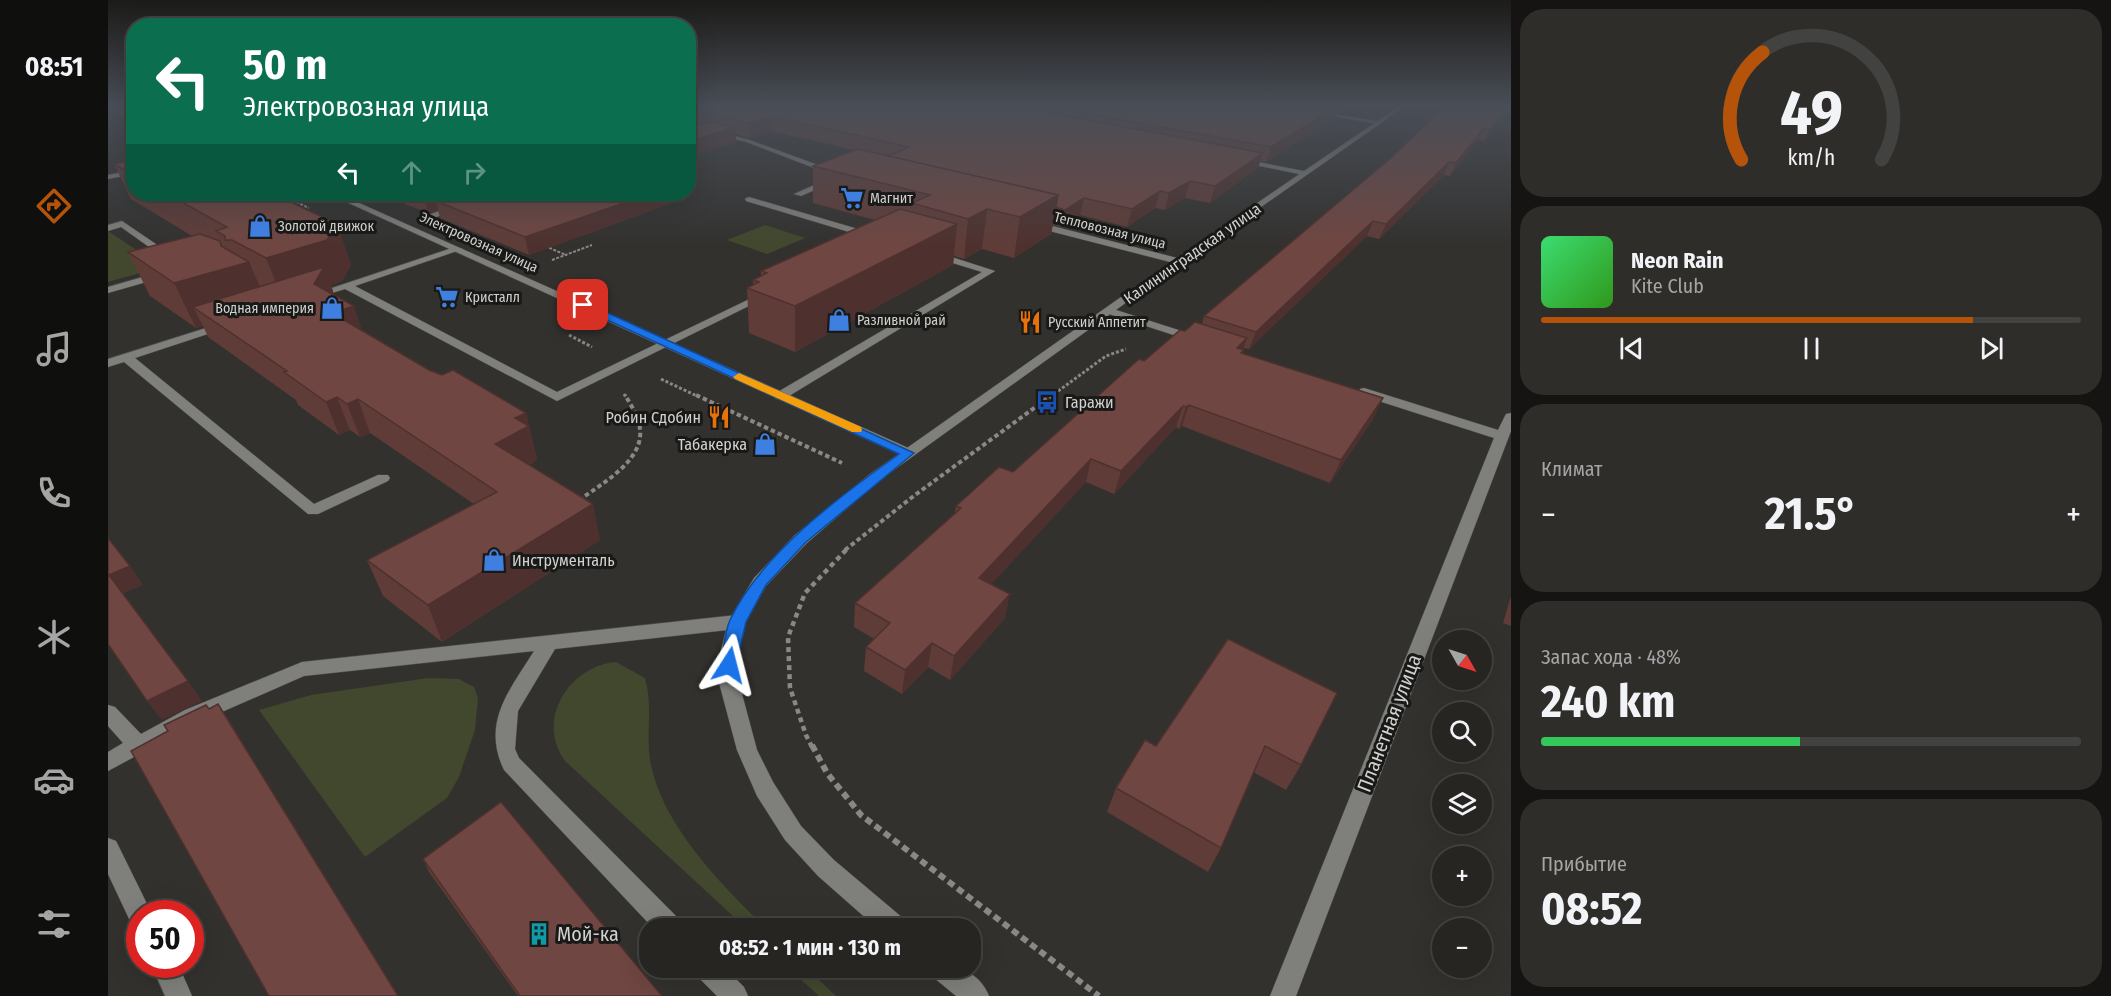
<!DOCTYPE html>
<html lang="ru">
<head>
<meta charset="utf-8">
<style>
	:root { --surface:#262522; --page:#2e2d2a; --text:#f1f3f6; --muted:#a4a5a5; --line:#424240; --accent:#b45309 }
	body { margin:0; font-family:"Fira Sans Condensed",sans-serif; background:var(--page); color:var(--text); height:100vh; display:flex; flex-direction:column; font-size:22px; white-space:nowrap }
	* { box-sizing:border-box; margin:0 }
	p { font-size:20px; color:var(--muted) }
	.icon { flex:none; width:33px; height:33px; fill:none; stroke:currentColor; stroke-width:2; stroke-linecap:round; stroke-linejoin:round }
	.map { position:relative; flex:1; overflow:hidden }
	.side { display:flex; flex-direction:column; gap:9px; padding:9px; background:#151413; width:600px }
	.side>* { flex:none }
	.hud { position:absolute; left:18px; top:18px; width:570px; height:183px; border-radius:24px; box-shadow:0 6px 24px #0002,0 0 0 2px var(--line); background:#0b6e4f; color:#fff; overflow:hidden }
	.needle { width:39px; rotate:129deg }
	.controls { position:absolute; left:1324px; top:630px; display:grid; gap:12px }
	.controls a { display:grid; place-items:center; width:60px; height:60px; border-radius:50%; background:var(--surface); box-shadow:0 6px 24px #0002,0 0 0 2px var(--line); font-size:30px }
	.speed { position:absolute; left:18px; top:900px; display:flex; gap:12px; font-size:30px; font-weight:700; text-align:center }
	.speed>* { display:grid; place-content:center; width:78px; height:78px; border-radius:50%; background:var(--surface); box-shadow:0 6px 24px #0002,0 0 0 2px var(--line); line-height:1 }
	.speed .limit { border:9px solid #d22; background:#fff; color:#111 }
	.pin { position:absolute; display:grid; place-items:center; width:51px; height:51px; color:#fff; margin:-26px; border-radius:12px; box-shadow:0 3px 9px #0006 }
	.me { position:absolute; width:66px; margin:-33px; rotate:9deg; stroke-linejoin:round; filter:drop-shadow(0 0 4px #0008) }
	.turn { display:flex; align-items:center; gap:21px; height:126px; padding:0 18px; font-size:27px }
	.turn .icon { width:78px; height:78px; stroke-width:2.5 }
	.turn b { display:block; font-size:42px; line-height:51px }
	.lanes { display:flex; align-items:center; height:57px; padding:0 18px; background:#0003; justify-content:center; gap:30px; direction:ltr }
	.lanes .off { opacity:.35 }
	.big { font-size:45px; font-weight:700; line-height:1.1 }
	.side .card { flex:1; display:flex; flex-direction:column; justify-content:center; gap:9px; min-width:0; padding:0 21px; border-radius:24px; background:var(--page) }
	.side .dial { align-items:center; gap:0 }
	.dial svg { height:156px; overflow:visible; fill:none; stroke:var(--line); stroke-width:7; stroke-linecap:round; text-anchor:middle }
	.dial text { fill:var(--text); stroke:none }
	.song { display:flex; align-items:center; gap:18px }
	.cover { width:72px; height:72px; border-radius:9px; background:linear-gradient(135deg,hsl(140 70% 55%),hsl(110 70% 35%)) }
	.played { height:6px; border-radius:3px; background:linear-gradient(90deg,var(--accent) 80%,var(--line) 80%) }
	.keys { display:flex; justify-content:space-around; direction:ltr }
	.heat { display:flex; justify-content:space-between; align-items:center; font-size:33px; direction:ltr }
	.charge { height:9px; border-radius:4px; background:linear-gradient(90deg,#34c759 48%,var(--line) 0) }
	.trip { position:absolute; left:531px; top:918px; width:342px; height:60px; border-radius:24px; background:var(--surface); box-shadow:0 6px 24px #0002,0 0 0 2px var(--line); font-weight:700; line-height:60px; text-align:center }
	main { display:flex; flex:1; min-height:0 }
	.tab-bar { display:flex; flex-direction:column; width:108px; justify-content:space-around; align-items:center; background:#0f0f0e; color:var(--muted) }
	.tab-bar .icon { width:42px; height:42px }
	.tab-bar .active { color:var(--accent) }
	.tab-bar b { font-size:27px; color:var(--text) }
	.map>svg:first-child { display:block }
</style>
</head>
<body>
<main>
<nav class="tab-bar">
<b>08:51</b>
<svg class="icon active" aria-label="directions" viewBox="0 0 24 24"><path d="M12 3l9 9-9 9-9-9zM9 14v-3h6M13 9l2 2-2 2"/></svg>
<svg class="icon" aria-label="music" viewBox="0 0 24 24"><path d="M9 18V5l10-2v13"/><circle cx="6" cy="18" r="3"/><circle cx="16" cy="16" r="3"/></svg>
<svg class="icon" aria-label="phone" viewBox="0 0 24 24"><path d="M5 4h4l2 5-3 2q2 4 5 5l2-3 5 2v4C11 20 4 13 5 4z"/></svg>
<svg class="icon" aria-label="climate" viewBox="0 0 24 24"><path d="M12 3v18M4 7l16 10M4 17L20 7"/></svg>
<svg class="icon" aria-label="car" viewBox="0 0 24 24"><path d="M5 17H2v-5l4-1 3-4h7l3 4 3 1v5h-3M9 17h6M6 11h13"/><circle cx="7" cy="17" r="2"/><circle cx="17" cy="17" r="2"/></svg>
<svg class="icon" aria-label="filters" viewBox="0 0 24 24"><path d="M4 7h16M4 17h16"/><circle cx="9" cy="7" r="2"/><circle cx="15" cy="17" r="2"/></svg>
</nav>
<div class="map">
<svg width="1403" height="996" viewBox="0 0 1403 996">
	<rect width="100%" height="100%" fill="#32312e"/>
	<g fill="#41482d">
		<polygon points="657,225 697,238 659,254 619,240"/>
		<polygon points="0,231 54,267 0,282"/>
		<path d="M508 662 537 678C545 706 538 732 542 760 553 824 613 885 658 928H638L457 761C427 720 461 666 508 662Z"/>
		<polygon points="320,678 351,679 366,687 370,698 367,730 351,777 339,798 257,857 151,710 203,695"/>
		<polygon points="680,968 698,968 728,996 711,996"/>
	</g>
	<g fill="none" stroke-linecap="round" stroke-linejoin="round">
		<g stroke="#4d4d4b" stroke-width="1">
			<g id="service">
				<polygon points="720,179 727,181 693,196 686,194"/>
				<polygon points="641,197 767,234 769,236 761,238 638,201 637,199"/>
				<polygon points="350,204 354,207 353,209 316,221 312,218"/>
				<polygon points="14,221 64,255 64,259 58,259 13,227 0,231 0,225"/>
				<polygon points="347,247 355,249 247,286 449,392 654,293 663,295 449,401 237,289 205,299 200,296"/>
				<polygon points="825,253 831,253 887,271 676,399 668,399 666,396 668,393 874,272 825,257"/>
				<polygon points="52,272 57,275 56,277 0,293 0,287"/>
				<polygon points="117,322 121,323 121,327 27,358 206,504 270,475 280,475 282,478 280,481 210,514 200,514 16,362 0,367 0,359"/>
				<path d="M629 615 635 617 638 622 635 627 629 629 447 649 410 711 407 749 411 758 571 919 574 928H545L396 770C373 722 402 690 426 651L196 676 91 722 0 771V752L15 743 0 726V705L7 707 33 734 77 710 194 662Z"/>
				<polygon points="0,838 8,841 44,914 32,914 32,926 23,923 0,874"/>
				<polygon points="43,964 70,964 84,996 57,996"/>
				<polygon points="586,968 617,968 636,987 640,996 609,996 590,977"/>
			</g>
		</g>
		<g stroke="#4d4d4b" stroke-width="1">
			<g id="minor">
				<polygon points="1171,107 1183,107 1274,122 1271,124"/>
				<polygon points="580,124 642,140 729,172 722,174 638,142 580,128"/>
				<polygon points="1129,158 1196,171 1200,173 1196,175 1132,162"/>
				<polygon points="26,170 26,174 0,179 0,175"/>
				<polygon points="925,221 1073,259 1075,261 1070,264 922,226 921,224"/>
				<polygon points="1002,308 1092,337 1094,339 1092,341 1084,341 998,313 998,309"/>
				<polygon points="1256,388 1390,430 1398,414 1403,413 1403,431 1188,996 1162,996 1386,438 1252,395 1250,392 1252,389"/>
			</g>
		</g>
		<g stroke="#4d4d4b" stroke-width="1">
			<polygon id="tertiary" points="221,194 231,194 805,450 807,453 800,457 795,456"/>
		</g>
		<g stroke="#4d4d4b" stroke-width="1">
			<g id="secondary">
				<polygon points="1290,107 1296,107 1073,263 772,480 699,543 658,586 638,622 631,650 630,679 649,750 665,782 693,826 726,860 796,919 799,928 769,928 710,876 677,840 649,796 629,750 610,679 613,650 620,622 646,578 687,535 762,474 1067,259"/>
				<path d="M821 968C847 965 870 969 881 996H848L825 977Z"/>
			</g>
		</g>
		<polyline stroke="#898886" stroke-width="1.5" stroke-dasharray="2 1.5" stroke-linecap="butt" points="0,107 26,120"/>
		<g stroke="#898886" stroke-width="2" stroke-dasharray="3 1.5" stroke-linecap="butt">
			<polyline points="172,194 201,208"/>
			<polyline points="437,246 458,255"/>
			<polyline points="444,260 484,245"/>
		</g>
		<g stroke="#898886" stroke-width="3" stroke-dasharray="3 2" stroke-linecap="butt">
			<polyline points="461,335 484,347"/>
			<polyline points="553,379 591,397"/>
			<polyline points="516,394 518,397"/>
			<polyline points="942,397 998,356 1018,349"/>
		</g>
		<g stroke="#898886" stroke-width="4" stroke-dasharray="4.5 3" stroke-linecap="butt">
			<polyline points="588,395 734,463"/>
			<path d="M476 501 474 498C495 483 536 460 532 429 531 417 523 405 517 395"/>
			<polyline points="737,550 807,495 944,395"/>
		</g>
		<polyline stroke="#898886" stroke-width="4.5" stroke-dasharray="5 4" stroke-linecap="butt" points="704,747 698,735 682,688 680,637 697,593 739,549"/>
		<polyline stroke="#898886" stroke-width="6" stroke-dasharray="7 4.5" stroke-linecap="butt" points="704,745 719,773 753,815 991,996"/>
		<use href="#service" fill="#7f7f7b" fill-rule="evenodd"/>
		<use href="#minor" fill="#7f7f7b" fill-rule="evenodd"/>
		<use href="#tertiary" fill="#7f7f7b" fill-rule="evenodd"/>
		<use href="#secondary" fill="#7f7f7b" fill-rule="evenodd"/>
	</g>
	<g fill="#5f3c38">
		<polygon points="580,107 1243,107 1234,113 1228,112 1226,119 1158,162 1152,161 1150,168 1102,203 1077,198 1057,210 1047,208 1019,227 972,215 954,227 945,225 943,234 906,258 874,249 856,259 846,256 845,265 687,352 641,333 639,288 645,285 645,280 653,276 653,271 767,220 705,203 705,166 747,150 663,131 642,138 628,134 628,142 580,157"/>
		<polygon points="1403,107 1376,141 1370,140 1342,176 1336,175 1271,239 1259,236 1141,349 1136,348 1135,349 1136,350 1135,353 1265,419 1222,483 1074,426 1071,429 1068,427 1006,494 978,482 883,584 897,618 842,680 820,667 794,694 756,671 758,647 766,639 746,627 747,603 847,513 848,506 905,472 1036,361 1077,331 1094,324 1096,316"/>
		<polygon points="26,160 26,194 166,194 229,224 243,265 234,281 223,285 226,295 255,331 321,370 418,413 429,460 421,465 492,540 334,642 275,596 259,560 366,504 262,433 252,437 242,430 231,435 190,405 188,400 100,337 95,326 88,328 42,296 20,252 84,236 23,199 6,164"/>
		<polygon points="272,194 567,194 567,202 421,255 332,218 330,210 320,213"/>
		<polygon points="1403,596 1403,626 1395,623"/>
		<polygon points="1120,639 1193,765 1178,790 1145,772 1113,848 1100,872 999,812 1008,788 1048,746"/>
		<polygon points="315,859 554,996 410,996 321,872"/>
	</g>
	<g fill="#4e312e">
		<polygon points="0,107 10,107 0,127"/>
		<polygon points="1228,107 1230,107 1226,119 1158,162 1163,147"/>
		<polygon points="1236,107 1243,107 1234,113"/>
		<polygon points="1402,107 1403,107 1403,111 1376,141 1382,129"/>
		<polygon points="663,116 663,131 642,138 641,123"/>
		<polygon points="587,118 588,132 580,135 580,120"/>
		<polygon points="627,127 628,142 580,157 580,142"/>
		<polygon points="1376,128 1370,140 1342,176 1348,163"/>
		<polygon points="1155,153 1150,168 1102,203 1107,186"/>
		<polygon points="1341,162 1336,175 1271,239 1278,224"/>
		<polygon points="1082,181 1077,198 1057,210 1061,193"/>
		<polygon points="1052,191 1047,208 1019,227 1024,209"/>
		<polygon points="324,194 384,194 328,201 330,210 320,213 316,196"/>
		<polygon points="542,194 567,194 567,202 421,255 417,237"/>
		<polygon points="950,195 943,234 906,258 912,217"/>
		<polygon points="976,198 972,215 954,227 957,210"/>
		<polygon points="879,209 874,249 856,259 860,219"/>
		<polygon points="1265,221 1259,236 1141,349 1148,332"/>
		<polygon points="229,224 243,265 234,281 223,285 226,295 175,301 158,258"/>
		<polygon points="849,224 845,265 687,352 687,306"/>
		<polygon points="112,241 123,267 141,262 160,305 85,307 95,326 88,328 66,283 113,246"/>
		<polygon points="246,306 256,336 224,313"/>
		<polygon points="1139,338 1134,352 1136,350 1129,370 1129,348"/>
		<polygon points="229,397 242,430 231,435 218,402"/>
		<polygon points="1275,398 1265,419 1222,483 1233,460"/>
		<polygon points="250,399 262,433 252,437 239,404"/>
		<polygon points="1081,405 1074,426 1071,429 1078,407"/>
		<polygon points="1075,406 1068,427 1006,494 1013,471"/>
		<polygon points="418,413 429,460 396,478 387,444 407,418"/>
		<polygon points="983,459 978,482 867,602 871,578"/>
		<polygon points="485,504 492,540 334,642 320,605"/>
		<polygon points="22,566 35,585 14,594 1,575"/>
		<polygon points="902,594 897,618 842,680 846,656"/>
		<polygon points="824,643 820,667 794,694 797,670"/>
		<polygon points="80,681 94,701 54,720 39,701"/>
		<polygon points="110,704 119,717 291,996 290,996"/>
	</g>
	<g fill="#6f4641" stroke="#4e312e" stroke-width="1.5">
		<polygon points="580,107 910,107 1155,153 1107,186 1082,181 1061,193 1052,191 1024,209 976,198 957,210 948,207 950,195 780,156 801,147 663,116 641,123 580,108"/>
		<polygon points="944,107 1228,107 1163,147"/>
		<polygon points="1336,107 1402,107 1382,129 1376,128 1348,163 1341,162 1278,224 1265,221 1148,332 1096,316 1284,157"/>
		<polygon points="580,116 587,118 580,120"/>
		<polygon points="602,122 627,127 580,142 580,127"/>
		<polygon points="750,149 950,195 912,217 879,209 860,219 804,203 822,195 705,166"/>
		<polygon points="26,160 26,175 6,164"/>
		<polygon points="59,194 166,194 229,224 219,240 158,258 124,240 117,240 117,236 108,231 119,227"/>
		<polygon points="309,194 324,194 316,196"/>
		<polygon points="352,194 542,194 417,237 328,201"/>
		<polygon points="792,209 849,224 687,306 639,288 651,282 645,280 659,273 653,271"/>
		<polygon points="92,234 112,241 113,246 141,262 66,283 20,252"/>
		<polygon points="216,267 206,284 246,306 224,313 321,370 334,375 345,370 418,413 407,418 421,426 387,444 485,504 320,605 259,560 389,492 250,399 239,404 229,397 218,402 176,372 179,371 85,307"/>
		<polygon points="1087,322 1139,338 1129,348 1136,350 1133,353 1275,398 1233,460 1081,405 1078,407 1075,406 1013,471 983,459 871,578 902,594 846,656 824,643 797,670 758,647 782,623 747,603 853,508 848,506 891,467 905,472 1031,359 1036,361 1072,330 1077,331"/>
		<polygon points="0,538 22,566 1,575 80,681 39,701 0,644"/>
		<polygon points="1120,639 1229,693 1193,765 1157,746 1113,848 1008,788 1037,740 1048,746"/>
		<polygon points="110,704 290,996 161,996 23,751 60,731 56,725 98,705 101,709"/>
		<polygon points="393,802 554,996 412,996 315,859"/>
	</g>
	<linearGradient id="sky" x2="0" y2="1"><stop stop-color="#1c1b19"/><stop offset="0.43" stop-color="#494e57"/><stop offset="1" stop-color="#494e57" stop-opacity="0"/></linearGradient>
	<rect width="1403" height="246" fill="url(#sky)"/>
	<path fill="#1a73e8" stroke="#114b97" stroke-width="1.5" d="M471 303H478L806 453 698 542 658 585 638 622 627 669 621 671 615 669 613 665C616 651 616 633 622 620 653 554 732 496 791 454L471 307Z"/>
	<polygon fill="#f59e0b" points="631,373 753,427 754,430 753,432 744,432 627,379 625,377"/>
	<defs>
		<g id="supermarket-bare" transform="scale(1.8)"><path d="M-6-5.5h2.5l.6 2H6L4.5 2H-2.5L-4.4-4H-6ZM-1.5 3.2a1.3 1.3 0 1 0 .1 0ZM3 3.2a1.3 1.3 0 1 0 .1 0Z" fill="#3f7fe0" stroke="#191918" stroke-width="2.5" paint-order="stroke"/></g>
		<g id="shop-bare" transform="scale(1.8)"><path d="M-5-2.5h2.3a2.7 3.5 0 0 1 5.4 0H5L5.5 6h-11ZM-1.5-2.5h3a1.5 2.3 0 0 0-3 0Z" fill="#3f7fe0" stroke="#191918" stroke-width="2.5" paint-order="stroke"/></g>
		<g id="restaurant-bare" transform="scale(1.8)"><path d="M-5-6h1v4h1v-4h1v4h1v-4h1v5L-1.5 .5V6h-2V.5L-5-1ZM5-6V6H3V1.5H1.5Q1.5-4 5-6Z" fill="#e8710a" stroke="#191918" stroke-width="2.5" paint-order="stroke"/></g>
		<g id="bus-bare" transform="scale(1.8)"><path d="M-5-6H5V4H4V6H2V4H-2V6H-4V4H-5ZM-3.5-4V0h7V-4ZM-3.5 1.2v1.5H-2V1.2ZM2 1.2v1.5H3.5V1.2Z" fill="#1a4fb4" stroke="#191918" stroke-width="2.5" paint-order="stroke"/></g>
		<g id="building-bare" transform="scale(1.8)"><path d="M-4-6H4V6H1V3H-1V6H-4ZM-2.5-4.3h1.7v1.8h-1.7ZM.8-4.3h1.7v1.8H.8ZM-2.5-1h1.7V.8h-1.7ZM.8-1h1.7V.8H.8Z" fill="#0f9aa8" stroke="#191918" stroke-width="2.5" paint-order="stroke"/></g>
	</defs>
	<g fill-rule="evenodd">
		<use href="#supermarket-bare" x="744" y="198"/>
		<use href="#shop-bare" x="152" y="226"/>
		<use href="#supermarket-bare" x="339" y="297"/>
		<use href="#shop-bare" x="224" y="308"/>
		<use href="#shop-bare" x="731" y="320"/>
		<use href="#restaurant-bare" x="922" y="322"/>
		<use href="#bus-bare" x="939" y="402"/>
		<use href="#restaurant-bare" x="611" y="417"/>
		<use href="#shop-bare" x="657" y="444"/>
		<use href="#shop-bare" x="386" y="560"/>
		<use href="#building-bare" x="431" y="934"/>
	</g>
	<g text-anchor="middle" stroke-width="6" stroke-linejoin="round" paint-order="stroke">
		<g font-size="14" fill="#d1d1cf" stroke="#191918" text-anchor="start">
			<text x="762" y="203">Магнит</text>
			<text x="170" y="231">Золотой движок</text>
			<text x="357" y="302">Кристалл</text>
			<text x="206" y="313" text-anchor="end">Водная империя</text>
			<text x="749" y="325">Разливной рай</text>
			<text x="940" y="327">Русский Аппетит</text>
		</g>
		<g font-size="14" fill="#d1d1cf" stroke="#191918">
			<text transform="translate(1002 230) rotate(14)" y="5">Тепловозная улица</text>
			<text transform="translate(371 242) rotate(24)" y="5">Электровозная улица</text>
		</g>
		<g font-size="16" fill="#d1d1cf" stroke="#191918">
			<text transform="translate(1084 253) rotate(-35)" y="6">Калининградская улица</text>
		</g>
		<g font-size="16" fill="#d1d1cf" stroke="#191918" text-anchor="start">
			<text x="957" y="408">Гаражи</text>
			<text x="593" y="423" text-anchor="end">Робин Сдобин</text>
			<text x="639" y="450" text-anchor="end">Табакерка</text>
			<text x="404" y="566">Инструменталь</text>
		</g>
		<g font-size="20" fill="#d1d1cf" stroke="#191918">
			<text transform="translate(1281 723) rotate(-69)" y="7">Планетная улица</text>
		</g>
		<g font-size="20" fill="#d1d1cf" stroke="#191918" text-anchor="start">
			<text x="449" y="941">Мой-ка</text>
		</g>
	</g>
</svg>
<div class="controls">
<a><svg class="needle" viewBox="-14 -14 28 28"><path d="M0-13l5 13h-10z" fill="#e53935"/><path d="M0 13l5-13h-10z" fill="#a4a5a5"/></svg></a>
<a><svg class="icon" aria-label="search" viewBox="0 0 24 24"><circle cx="10" cy="10" r="6"/><path d="M15 15l6 6"/></svg></a>
<a><svg class="icon" aria-label="layers" viewBox="0 0 24 24"><path d="M12 4l9 5-9 5-9-5zM3 14l9 5 9-5"/></svg></a>
<a>+</a>
<a>−</a>
</div>
<div class="speed"><div class="limit">50</div></div>
<div class="pin" style="left:475px;top:305px;background:#d93025"><svg class="icon" aria-label="arrive" viewBox="0 0 24 24"><path d="M6 21V4h12l-3 4 3 4H6"/></svg></div>
<svg class="me" style="left:621px;top:665px" viewBox="-20 -20 40 40"><path d="M0-17L14 15 0 8-14 15z" fill="#1a73e8" stroke="#fff" stroke-width="4"/></svg>
<div class="trip">08:52 · 1 мин · 130 m</div>
<div class="hud">
<div class="turn"><svg class="icon" aria-label="left" viewBox="0 0 24 24"><path d="M17 20v-9H6M10 6l-5 5 5 5"/></svg><div><b>50 m</b>Электровозная улица</div></div>
<div class="lanes"><svg class="icon" aria-label="left" viewBox="0 0 24 24"><path d="M17 20v-9H6M10 6l-5 5 5 5"/></svg><svg class="icon off" aria-label="ahead" viewBox="0 0 24 24"><path d="M12 20V5M6 11l6-6 6 6"/></svg><svg class="icon off" aria-label="right" viewBox="0 0 24 24"><path d="M7 20v-9h11M14 6l5 5-5 5"/></svg></div>
</div>
</div>
<section class="side">
<div class="card dial"><svg viewBox="0 0 100 80">
<path d="M14 69A42 42 0 1 1 86 69"/>
<path d="M14 69A42 42 0 0 1 25 14" stroke="#b45309"/>
<text x="50" y="56" font-size="32" font-weight="700">49</text>
<text x="50" y="72" font-size="11">km/h</text>
</svg></div>
<div class="card">
<div class="song"><i class="cover"></i><div><b>Neon Rain</b><p>Kite Club</p></div></div>
<div class="played"></div>
<div class="keys"><svg class="icon" aria-label="previous" viewBox="0 0 24 24"><path d="M18 5L8 12l10 7zM5 5v14"/></svg><svg class="icon" aria-label="pause" viewBox="0 0 24 24"><path d="M8 5v14M16 5v14"/></svg><svg class="icon" aria-label="next" viewBox="0 0 24 24"><path d="M6 5l10 7-10 7zM19 5v14"/></svg></div>
</div>
<div class="card"><p>Климат</p>
<div class="heat"><a>−</a><b class="big">21.5°</b><a>+</a></div>
</div>
<div class="card"><p>Запас хода · 48%</p><b class="big">240 km</b><div class="charge"></div></div>
<div class="card"><p>Прибытие</p><b class="big">08:52</b></div>
</section>
</main>
</body>
</html>
